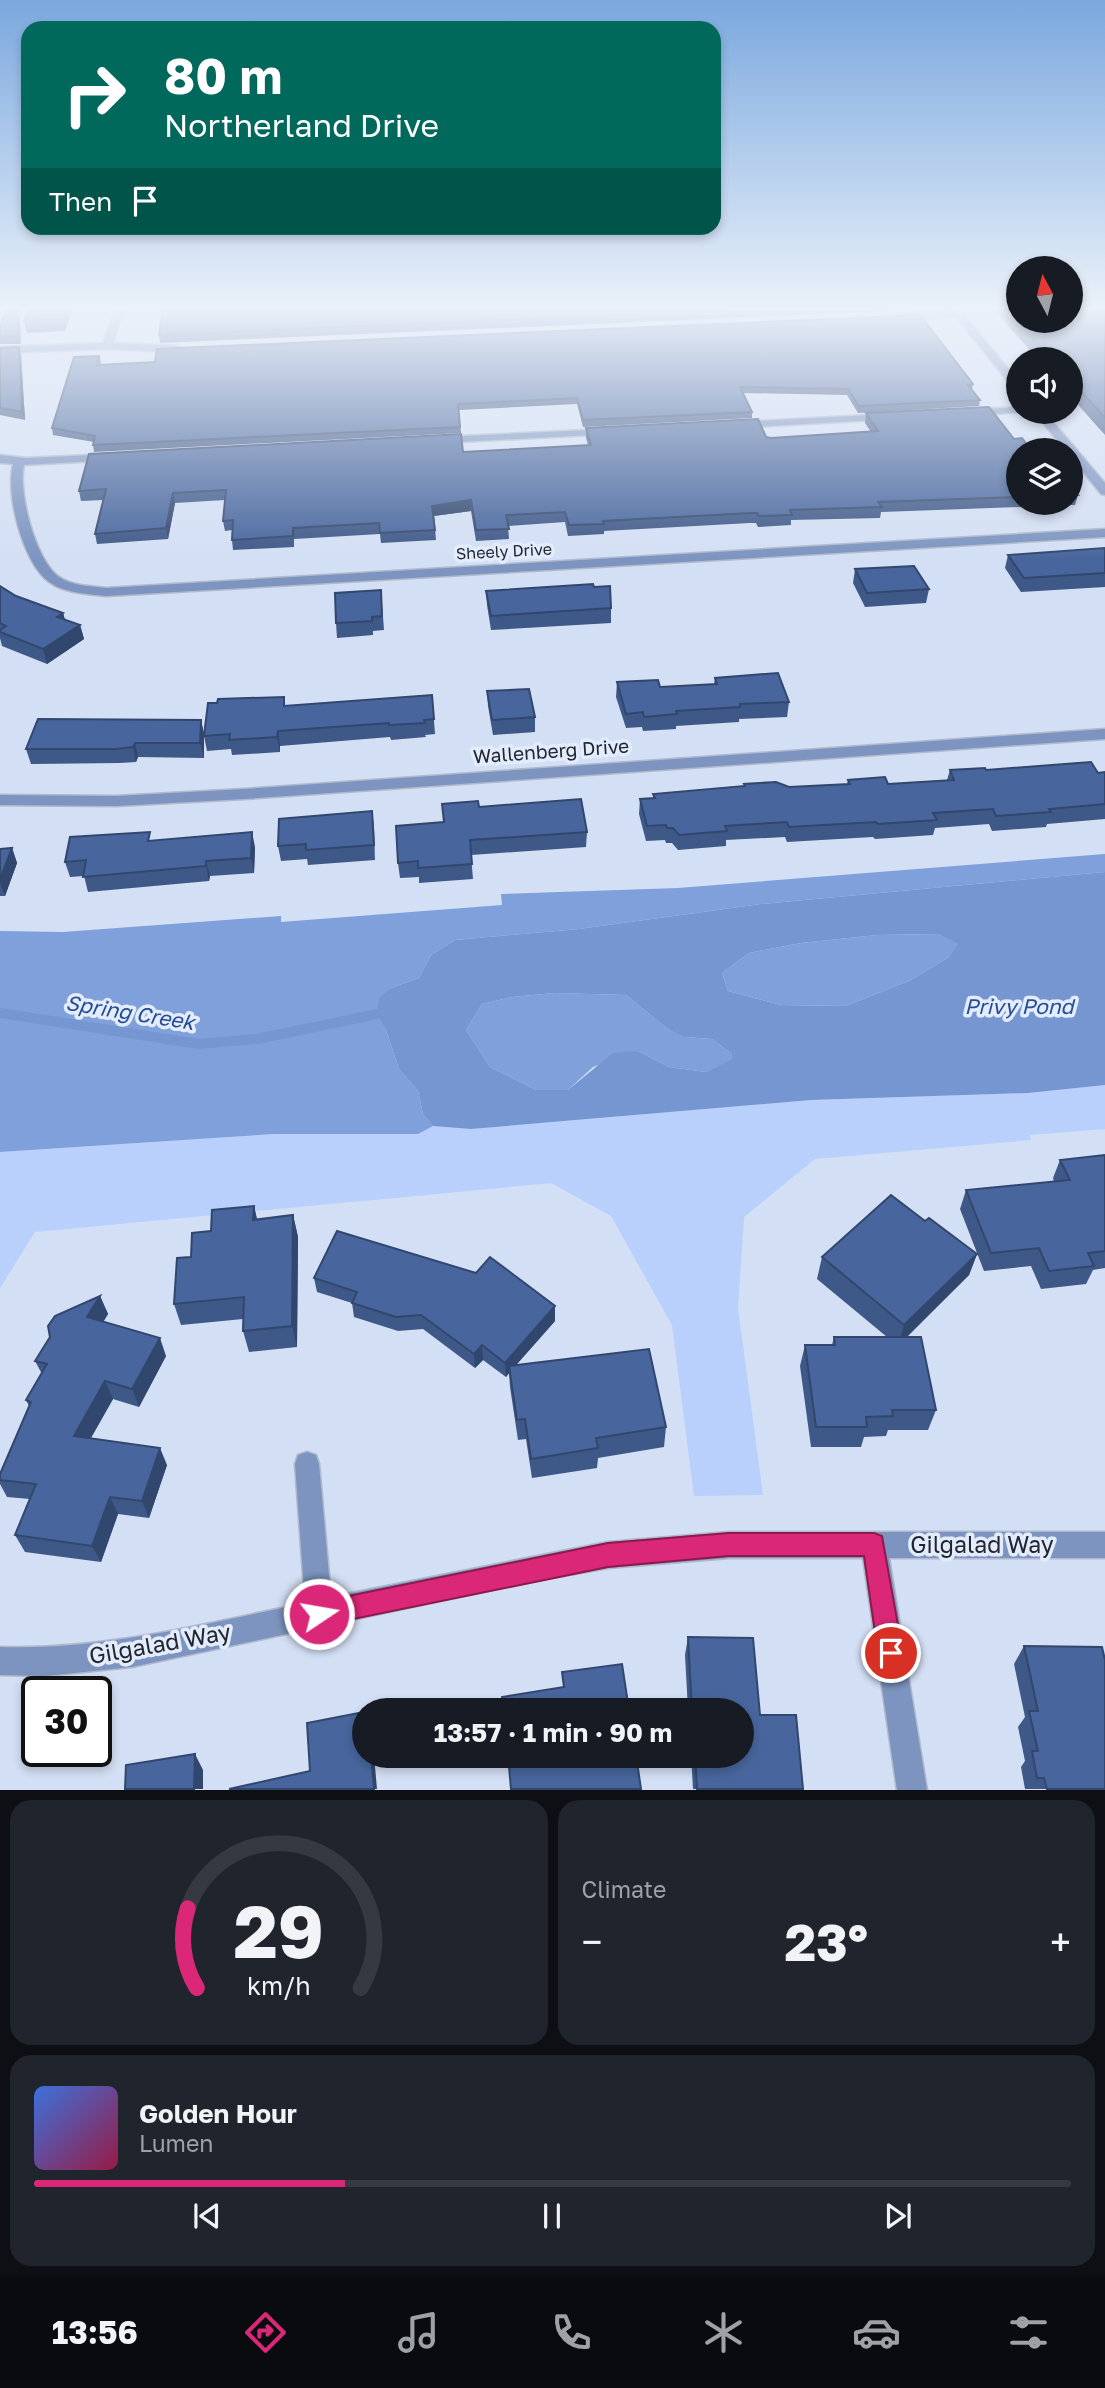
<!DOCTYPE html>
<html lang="en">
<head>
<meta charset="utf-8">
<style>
	:root { --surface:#171b24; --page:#20242c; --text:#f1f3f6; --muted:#9ea1a6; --line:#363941; --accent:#db2777 }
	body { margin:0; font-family:"Golos Text",sans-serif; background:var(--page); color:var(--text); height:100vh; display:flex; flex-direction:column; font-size:26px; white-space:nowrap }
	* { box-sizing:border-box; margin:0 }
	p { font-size:23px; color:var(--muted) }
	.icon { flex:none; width:38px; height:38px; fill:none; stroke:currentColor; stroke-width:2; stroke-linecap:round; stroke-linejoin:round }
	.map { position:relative; height:1790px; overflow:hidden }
	.side { display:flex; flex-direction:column; gap:10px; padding:10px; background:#0d0f14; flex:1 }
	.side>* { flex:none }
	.top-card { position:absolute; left:21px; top:21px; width:700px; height:214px; border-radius:21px; box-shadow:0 4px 10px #0003; background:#00695c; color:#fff; overflow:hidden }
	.needle { width:46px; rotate:353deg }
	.controls { position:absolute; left:1006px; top:256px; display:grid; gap:14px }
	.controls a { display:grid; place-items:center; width:77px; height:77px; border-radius:50%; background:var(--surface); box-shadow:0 4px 10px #0003; font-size:35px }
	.speed { position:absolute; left:21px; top:1676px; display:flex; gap:14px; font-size:35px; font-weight:700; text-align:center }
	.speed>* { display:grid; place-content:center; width:91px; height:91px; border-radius:50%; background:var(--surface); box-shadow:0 4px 10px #0003; line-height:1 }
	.speed .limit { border:4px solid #111; border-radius:10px; background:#fff; color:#111 }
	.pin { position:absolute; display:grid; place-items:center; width:60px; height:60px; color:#fff; margin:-30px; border:4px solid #fff; border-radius:50%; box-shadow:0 2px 7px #0007 }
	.me { position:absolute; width:77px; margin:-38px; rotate:78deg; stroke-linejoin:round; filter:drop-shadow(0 0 5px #0008) }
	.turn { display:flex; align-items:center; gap:24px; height:147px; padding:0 28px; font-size:32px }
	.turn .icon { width:91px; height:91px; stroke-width:2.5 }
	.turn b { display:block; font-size:49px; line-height:60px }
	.then { display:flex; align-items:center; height:66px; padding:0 28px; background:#0003; gap:14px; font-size:26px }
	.big { font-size:52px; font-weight:700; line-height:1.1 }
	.side .tile { flex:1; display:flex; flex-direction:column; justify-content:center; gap:10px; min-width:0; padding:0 24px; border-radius:21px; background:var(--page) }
	.side .dial { align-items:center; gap:0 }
	.dial svg { height:182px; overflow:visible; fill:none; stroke:var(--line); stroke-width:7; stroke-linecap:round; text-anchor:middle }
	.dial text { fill:var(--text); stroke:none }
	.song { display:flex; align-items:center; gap:21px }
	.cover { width:84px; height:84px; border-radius:10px; background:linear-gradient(135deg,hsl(220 70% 55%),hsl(340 70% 35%)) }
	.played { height:7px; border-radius:4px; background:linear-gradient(90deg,var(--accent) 30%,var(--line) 30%) }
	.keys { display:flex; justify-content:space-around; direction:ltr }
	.heat { display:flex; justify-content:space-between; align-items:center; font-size:38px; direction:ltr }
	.side .tiles { flex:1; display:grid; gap:10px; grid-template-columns:1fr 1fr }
	.tile:last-child { grid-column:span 2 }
	.trip { position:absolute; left:352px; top:1698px; width:402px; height:70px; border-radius:35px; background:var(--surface); box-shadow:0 4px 10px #0003; font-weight:700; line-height:70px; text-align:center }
	.menu { display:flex; height:112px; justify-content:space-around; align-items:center; background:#090b0e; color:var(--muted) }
	.menu .icon { width:49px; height:49px }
	.menu .on { color:var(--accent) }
	.menu b { font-size:32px; color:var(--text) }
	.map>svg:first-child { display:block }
</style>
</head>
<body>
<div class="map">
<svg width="1105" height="1790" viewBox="0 0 1105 1790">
	<rect width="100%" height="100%" fill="#d3dff4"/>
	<polygon fill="#b8d0fb" points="1105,1085 1105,1129 1030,1135 1031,1140 815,1159 744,1217 738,1308 763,1495 694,1496 672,1325 611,1216 551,1183 35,1232 0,1288 0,1152 274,1134 417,1134 433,1126 471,1129 811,1100 1028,1093"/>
	<g fill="#7fa0db">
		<polygon points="1105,854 1105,872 761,904 579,929 455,940 431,955 419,978 391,988 378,1014 386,1030 399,1069 418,1091 423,1114 433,1126 418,1134 274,1134 0,1152 0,931 63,932 281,916 281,922 502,905 501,894 678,888"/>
		<polygon points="938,934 959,944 949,957 911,980 846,1006 781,1005 728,991 722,973 749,953 801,943 877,935"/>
		<polygon points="554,993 626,995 669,1030 685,1037 712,1039 732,1054 731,1061 706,1072 669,1067 638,1051 593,1067 568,1090 536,1090 490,1067 466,1030 482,1004 512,997"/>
	</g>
	<path fill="#7596d0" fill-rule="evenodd" d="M1105 872V1085L1028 1093 811 1100 471 1129 433 1126 423 1114 418 1091 399 1069 386 1030 377 1014 379 998 391 988 419 978 431 955 455 940 579 929 761 904ZM938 934 958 944 949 957 911 980 846 1006 781 1005 728 991 722 973 749 953 801 943 877 935ZM554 993 626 995 669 1030 684 1037 712 1039 732 1054 731 1060 706 1072 669 1067 638 1051 613 1053 568 1090H536L490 1067 466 1030 482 1004 512 997Z"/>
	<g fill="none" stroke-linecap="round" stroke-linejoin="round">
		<polyline stroke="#7596d0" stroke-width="10" points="0,1013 199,1044 257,1039 377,1014"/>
		<g stroke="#b0bacc" stroke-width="3">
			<g id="street">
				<polygon points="114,310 124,310 113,343 178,346 183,349 178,352 107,349 0,353 0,347 103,343"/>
				<polygon points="950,310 962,312 1018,381 1018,390 1014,389 956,317 898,320 893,317 898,314"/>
				<polygon points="1018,407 1018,411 1022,412 971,416 965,413 971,410"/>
				<polygon points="1033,411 1044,411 1105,483 1105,495 1101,494 1071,457 1071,450 1065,450"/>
				<polygon points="888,414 894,417 892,419 737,428 731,425 737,422"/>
				<polygon points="608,429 612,430 612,434 440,443 434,440 440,437"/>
				<path d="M112 454 116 456V460L24 465C18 492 35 560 59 577 72 586 91 586 106 588L1105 529V537L106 596C88 594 63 593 48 581 23 562 5 494 13 464L0 463V455L26 458Z"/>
				<polygon points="1105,729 1105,739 244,799 116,806 0,805 0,795 116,796 244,789"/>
				<path d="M307 1452 316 1455 319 1464 331 1597 608 1542 729 1532H1105V1558H889L927 1790H897L863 1558H729L608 1568 529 1582 132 1667 45 1676 0 1675V1647C104 1650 204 1624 305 1603L295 1464 298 1455Z"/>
			</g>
		</g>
		<use href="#street" fill="#7c94bf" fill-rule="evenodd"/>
	</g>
	<g fill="#3e5887">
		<polygon points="19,310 21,344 0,344 0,325"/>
		<polygon points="28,310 72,310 65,331 27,333 24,321"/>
		<polygon points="163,310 910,310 160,343 159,335"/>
		<polygon points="994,310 1105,310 1105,435 1071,397 1071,359 1038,359"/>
		<polygon points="0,348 21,355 25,420 0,415"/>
		<polygon points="99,356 101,362 100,365 973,384 972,390 980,400 979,406 858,413 847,395 743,393 752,412 752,418 583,427 577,404 459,410 461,433 94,452 93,445 94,442 53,435 52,428"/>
		<polygon points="866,413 1018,450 1018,502 1071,502 1071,487 1078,495 1075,505 881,512 880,518 791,520 791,525 758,527 756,523 750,523 604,531 604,534 568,536 565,522 508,526 509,539 476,541 471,511 434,516 436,540 381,543 380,534 294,539 294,547 233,550 232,540 232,530 225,531 223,521 225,500 175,503 168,539 97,544 95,534 103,500 81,501 79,491 463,452 588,445 586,438 586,428 771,438 871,432 865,423"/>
		<polygon points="1105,548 1105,587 1021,592 1005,568 1008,555"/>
		<polygon points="855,569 929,589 926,603 865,607 853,583"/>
		<polygon points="0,586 16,596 63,613 65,620 80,625 84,639 47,664 2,646 0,638"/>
		<polygon points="594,587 611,608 611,623 491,630 487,605 486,591"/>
		<polygon points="381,590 384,630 373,631 373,635 337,638 336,623"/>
		<polygon points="715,678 789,702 787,717 739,719 739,722 676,726 676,729 643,731 642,727 626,728 616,697 617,682 660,687 714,684"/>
		<polygon points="487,691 535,717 535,732 493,735 488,706"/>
		<polygon points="432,695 435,734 425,735 426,737 391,740 390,737 280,746 280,752 232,755 231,749 207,751 204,736 284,697 285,706"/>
		<polygon points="201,720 204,734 204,758 138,757 136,762 120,763 31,764 26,749"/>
		<polygon points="950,770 1105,772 1105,819 1047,824 1046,827 992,831 989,824 935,828 933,835 875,839 873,837 787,842 785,837 726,840 726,846 678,850 672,843 666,843 665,840 646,841 639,814 640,799 653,798 653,794 744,787 744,784 789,787 847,784 848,780 888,784 947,780"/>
		<polygon points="479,807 587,832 586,847 471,855 473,879 419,883 419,877 400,878 398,863 443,822"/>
		<polygon points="372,811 375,860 308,865 307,859 281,861 278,846"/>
		<polygon points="152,840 255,847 254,873 210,876 209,881 88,892 84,876 70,877 65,862"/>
		<polygon points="12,848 17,863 5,896 0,896 0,849"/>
		<polygon points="1105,1155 1105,1268 1093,1270 1086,1284 1041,1289 1031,1266 984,1271 960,1209 966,1190 1054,1182 1053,1178 1060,1160"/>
		<polygon points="254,1206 257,1220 293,1215 298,1237 297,1347 249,1352 243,1331 243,1319 181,1325 174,1304 191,1257 211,1231"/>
		<polygon points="925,1221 977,1254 969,1275 906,1337 936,1410 928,1430 888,1430 886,1436 864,1437 861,1447 811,1447 800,1366 805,1345 832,1345 834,1337 887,1337 817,1279 822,1257"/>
		<polygon points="314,1278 555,1321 516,1365 666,1427 664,1447 598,1458 597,1468 532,1478 526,1439 518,1440 510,1387 509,1373 506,1377 483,1360 475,1368 423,1329 398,1331 354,1317 352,1303 317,1292"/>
		<polygon points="100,1296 108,1314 103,1322 166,1356 139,1407 113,1399 90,1439 167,1465 149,1518 118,1514 101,1562 25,1552 15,1535 30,1499 7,1497 0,1484 0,1474 29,1406 26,1400 42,1374 35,1361"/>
		<polygon points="688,1637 760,1715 803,1789 693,1789 691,1755 742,1755 742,1710 688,1710 685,1655"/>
		<polygon points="1024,1646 1105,1789 1025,1789 1021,1767 1025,1761 1018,1727 1025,1717 1014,1664"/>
	</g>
	<g fill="#32476e">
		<polygon points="18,310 19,310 21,344 19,336"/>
		<polygon points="66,310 72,310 65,331 63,319"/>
		<polygon points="19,347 21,355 25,420 22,412"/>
		<polygon points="173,493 175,503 168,539 166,528"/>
		<polygon points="471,500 471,511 433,516 432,506"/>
		<polygon points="63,613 67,627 57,617"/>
		<polygon points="80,625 84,639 47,664 43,649"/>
		<polygon points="201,720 204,734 204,758 200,743"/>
		<polygon points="278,731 280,746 280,752 277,737"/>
		<polygon points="135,743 138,757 136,762 133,747"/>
		<polygon points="372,811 374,826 375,860 374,845"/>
		<polygon points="252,832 255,847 254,873 251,858"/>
		<polygon points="12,848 17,863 5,896 0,883 0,879"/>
		<polygon points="206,861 210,876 209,881 206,866"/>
		<polygon points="254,1206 259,1228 253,1220"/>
		<polygon points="293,1215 298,1237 297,1347 292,1326"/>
		<polygon points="977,1254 969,1275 898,1346 904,1325"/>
		<polygon points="100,1296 108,1314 95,1335 87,1317"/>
		<polygon points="555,1306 555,1321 510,1372 509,1366 509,1373 506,1377 505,1363"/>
		<polygon points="160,1338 166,1356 139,1407 132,1389"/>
		<polygon points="482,1345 483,1360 475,1368 474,1354"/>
		<polygon points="105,1381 113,1399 82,1454 74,1436"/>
		<polygon points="160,1448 167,1465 149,1518 142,1501"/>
		<polygon points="110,1497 118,1514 101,1562 92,1546"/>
		<polygon points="195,1754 203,1770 203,1789 194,1789"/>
		<polygon points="371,1755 374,1755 377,1789 374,1789"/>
	</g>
	<g fill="#48669d" stroke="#32476e" stroke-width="2">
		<polygon points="7,310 18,310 19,336 0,337 0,325"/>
		<polygon points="28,310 66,310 63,319 24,321"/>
		<polygon points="163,310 726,310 159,335"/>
		<polygon points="1008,310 1018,310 1018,320 1071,320 1071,310 1105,310 1105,418 1071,380 1071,359 1052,359"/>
		<polygon points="920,315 973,384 968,385 980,400 859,406 848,389 740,387 752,412 583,420 577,398 458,404 460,427 93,445 95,436 52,428 74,357 99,356 97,365 155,362 157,349"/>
		<polygon points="19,347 22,412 0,408 0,348"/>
		<polygon points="989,407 1014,439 1022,438 1031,450 1018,450 1018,497 878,502 882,507 790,510 792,515 759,516 757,513 752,513 603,521 604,524 569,525 565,512 506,515 509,529 476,530 471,500 432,506 435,530 380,533 379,523 293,528 293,536 232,540 233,520 223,521 226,490 173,493 166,528 95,534 106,489 79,491 89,454 461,434 463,452 591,445 586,428 758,419 766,437 771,438 878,431 866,413"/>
		<polygon points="1071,487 1078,495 1071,495"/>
		<polygon points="1105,548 1105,573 1024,578 1008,555"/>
		<polygon points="914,566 929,589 867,593 855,569"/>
		<polygon points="593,584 594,587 610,586 611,608 491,616 486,591"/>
		<polygon points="0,586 16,596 63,613 57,617 80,625 43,649 0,632 0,630 6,626 0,623"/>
		<polygon points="381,590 382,616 372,617 372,621 336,623 335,593"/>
		<polygon points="778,673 789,702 740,704 740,707 676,711 677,714 644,717 643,712 626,714 617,682 658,680 660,687 717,684 715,678"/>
		<polygon points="529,689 535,717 492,720 487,691"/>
		<polygon points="432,695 434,719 424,720 425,723 389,725 389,723 278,731 277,737 229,740 230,734 204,736 208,703 217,703 218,699 284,697 284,706"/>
		<polygon points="38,719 201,720 200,743 135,743 133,747 116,749 26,749"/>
		<polygon points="1091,762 1098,773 1105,772 1105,804 1049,809 1051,812 996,816 993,809 933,813 937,820 878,824 876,822 789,827 787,822 725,826 727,831 679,835 673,828 667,828 666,825 647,826 640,799 655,798 653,794 745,786 744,784 776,782 789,787 850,784 848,780 885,777 888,784 954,780 950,770 985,768 986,770"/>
		<polygon points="581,799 587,832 470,840 472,864 418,868 418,861 398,863 396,826 444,822 442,804 478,801 479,807"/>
		<polygon points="372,811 374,845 306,850 306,844 278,846 279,819"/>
		<polygon points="150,832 148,841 252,832 251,858 206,861 206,866 83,877 86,860 65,862 70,837"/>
		<polygon points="12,848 0,879 0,849"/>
		<polygon points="1105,1155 1105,1251 1088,1253 1094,1266 1049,1271 1039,1248 991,1253 966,1190 1070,1180 1060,1160"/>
		<polygon points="891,1195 925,1221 929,1218 977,1254 904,1325 822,1257"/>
		<polygon points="254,1206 253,1220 293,1215 292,1326 243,1331 244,1297 174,1304 177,1258 191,1257 192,1233 211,1231 212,1210"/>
		<polygon points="337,1231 476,1273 490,1257 555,1306 505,1363 482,1345 474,1354 421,1315 396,1317 352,1303 357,1292 314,1278"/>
		<polygon points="100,1296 87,1317 160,1338 132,1389 105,1381 74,1436 160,1448 142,1501 110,1497 92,1546 15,1535 36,1484 0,1480 0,1474 31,1402 26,1400 47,1364 35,1361 50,1337 48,1326 55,1316"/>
		<polygon points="834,1337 921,1337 936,1410 892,1410 893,1416 866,1417 867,1427 816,1427 805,1345 835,1345"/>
		<polygon points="649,1349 666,1427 596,1438 598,1448 531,1459 525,1419 517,1420 509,1366"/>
		<polygon points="688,1637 753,1638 760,1715 796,1715 803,1789 697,1789 695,1755 742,1755 742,1710 692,1710"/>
		<polygon points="1024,1646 1102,1647 1105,1660 1105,1789 1047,1789 1044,1778 1037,1778 1032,1751 1038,1751 1029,1711 1038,1711"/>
		<polygon points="622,1664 629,1710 503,1710 502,1697 564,1687 562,1672"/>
		<polygon points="364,1712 364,1755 371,1755 374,1789 229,1789 310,1771 307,1723"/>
		<polygon points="195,1754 194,1789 125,1789 126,1765"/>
		<polygon points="508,1755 636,1755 641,1789 511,1789"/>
	</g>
	<linearGradient id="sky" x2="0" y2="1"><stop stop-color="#7aa8de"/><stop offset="0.55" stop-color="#ebf1fa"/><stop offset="1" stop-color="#ebf1fa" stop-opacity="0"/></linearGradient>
	<rect width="1105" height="560" fill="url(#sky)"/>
	<polygon fill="#db2777" stroke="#8e194d" stroke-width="2" points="729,1533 874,1533 882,1536 903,1653 900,1662 891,1666 882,1662 878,1653 864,1556 729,1556 608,1567 319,1626 311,1623 307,1614 311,1605 319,1602 608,1543"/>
	<g text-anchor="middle" stroke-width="7" stroke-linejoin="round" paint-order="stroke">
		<g font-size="16" fill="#22262e" stroke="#e2ecfd">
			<text transform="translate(504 551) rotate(-3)" y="6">Sheely Drive</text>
		</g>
		<g font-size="19" fill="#22262e" stroke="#e2ecfd">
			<text transform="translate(551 751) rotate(-4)" y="7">Wallenberg Drive</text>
		</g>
		<g font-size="21" font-style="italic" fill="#264d93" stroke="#e2ecfd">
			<text x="1019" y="1014">Privy Pond</text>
			<text transform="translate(130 1013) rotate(9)" y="7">Spring Creek</text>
		</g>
		<g font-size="23" fill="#22262e" stroke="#e2ecfd">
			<text x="982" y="1553">Gilgalad Way</text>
			<text transform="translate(160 1644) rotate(-10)" y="8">Gilgalad Way</text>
		</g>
	</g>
</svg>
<div class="controls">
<a><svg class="needle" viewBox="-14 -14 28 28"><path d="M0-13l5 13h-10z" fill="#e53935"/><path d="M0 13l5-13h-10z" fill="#9ea1a6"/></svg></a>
<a><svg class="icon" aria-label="sound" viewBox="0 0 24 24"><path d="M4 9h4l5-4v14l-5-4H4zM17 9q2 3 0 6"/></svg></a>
<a><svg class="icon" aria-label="layers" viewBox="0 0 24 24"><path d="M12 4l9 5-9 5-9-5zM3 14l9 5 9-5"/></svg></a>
</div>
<div class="speed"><div class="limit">30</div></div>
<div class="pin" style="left:891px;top:1653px;background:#d93025"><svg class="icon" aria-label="arrive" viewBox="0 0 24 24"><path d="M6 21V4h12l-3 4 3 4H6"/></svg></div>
<svg class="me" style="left:319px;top:1614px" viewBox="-20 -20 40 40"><circle r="17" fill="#db2777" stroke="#fff" stroke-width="3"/><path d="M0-11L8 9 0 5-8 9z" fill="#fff"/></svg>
<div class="trip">13:57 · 1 min · 90 m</div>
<div class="top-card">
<div class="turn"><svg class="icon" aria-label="right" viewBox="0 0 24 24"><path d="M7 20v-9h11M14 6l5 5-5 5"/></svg><div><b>80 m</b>Northerland Drive</div></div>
<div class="then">Then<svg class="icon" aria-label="arrive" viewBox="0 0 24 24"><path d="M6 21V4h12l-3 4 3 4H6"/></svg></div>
</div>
</div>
<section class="side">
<div class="tiles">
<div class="tile dial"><svg viewBox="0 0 100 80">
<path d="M14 69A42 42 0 1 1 86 69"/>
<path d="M14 69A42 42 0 0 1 10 34" stroke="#db2777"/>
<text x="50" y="56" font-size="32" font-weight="700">29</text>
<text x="50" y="72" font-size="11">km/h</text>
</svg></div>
<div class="tile"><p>Climate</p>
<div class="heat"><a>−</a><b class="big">23°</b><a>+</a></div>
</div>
<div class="tile">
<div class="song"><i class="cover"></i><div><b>Golden Hour</b><p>Lumen</p></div></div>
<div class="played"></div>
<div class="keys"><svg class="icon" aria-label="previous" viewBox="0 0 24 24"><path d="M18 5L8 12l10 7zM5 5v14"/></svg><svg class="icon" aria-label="pause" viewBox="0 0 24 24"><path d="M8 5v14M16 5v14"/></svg><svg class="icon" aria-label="next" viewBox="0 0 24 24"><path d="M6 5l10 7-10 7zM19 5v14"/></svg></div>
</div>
</div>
</section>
<nav class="menu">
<b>13:56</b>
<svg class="icon on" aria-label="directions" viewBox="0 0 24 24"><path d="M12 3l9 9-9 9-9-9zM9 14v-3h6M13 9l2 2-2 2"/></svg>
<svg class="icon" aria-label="music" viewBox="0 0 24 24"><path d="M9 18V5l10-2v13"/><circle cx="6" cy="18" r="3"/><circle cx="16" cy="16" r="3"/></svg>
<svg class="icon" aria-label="phone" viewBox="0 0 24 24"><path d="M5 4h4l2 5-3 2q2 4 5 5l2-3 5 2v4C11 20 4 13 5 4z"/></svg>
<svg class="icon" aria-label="climate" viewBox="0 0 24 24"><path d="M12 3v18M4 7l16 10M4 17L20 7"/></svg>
<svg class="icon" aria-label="car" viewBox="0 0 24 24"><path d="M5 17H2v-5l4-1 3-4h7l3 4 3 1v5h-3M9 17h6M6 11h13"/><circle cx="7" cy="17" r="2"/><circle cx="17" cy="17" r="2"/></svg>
<svg class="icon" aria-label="filters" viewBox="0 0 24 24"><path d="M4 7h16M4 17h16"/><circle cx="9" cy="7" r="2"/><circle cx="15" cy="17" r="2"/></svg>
</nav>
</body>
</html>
